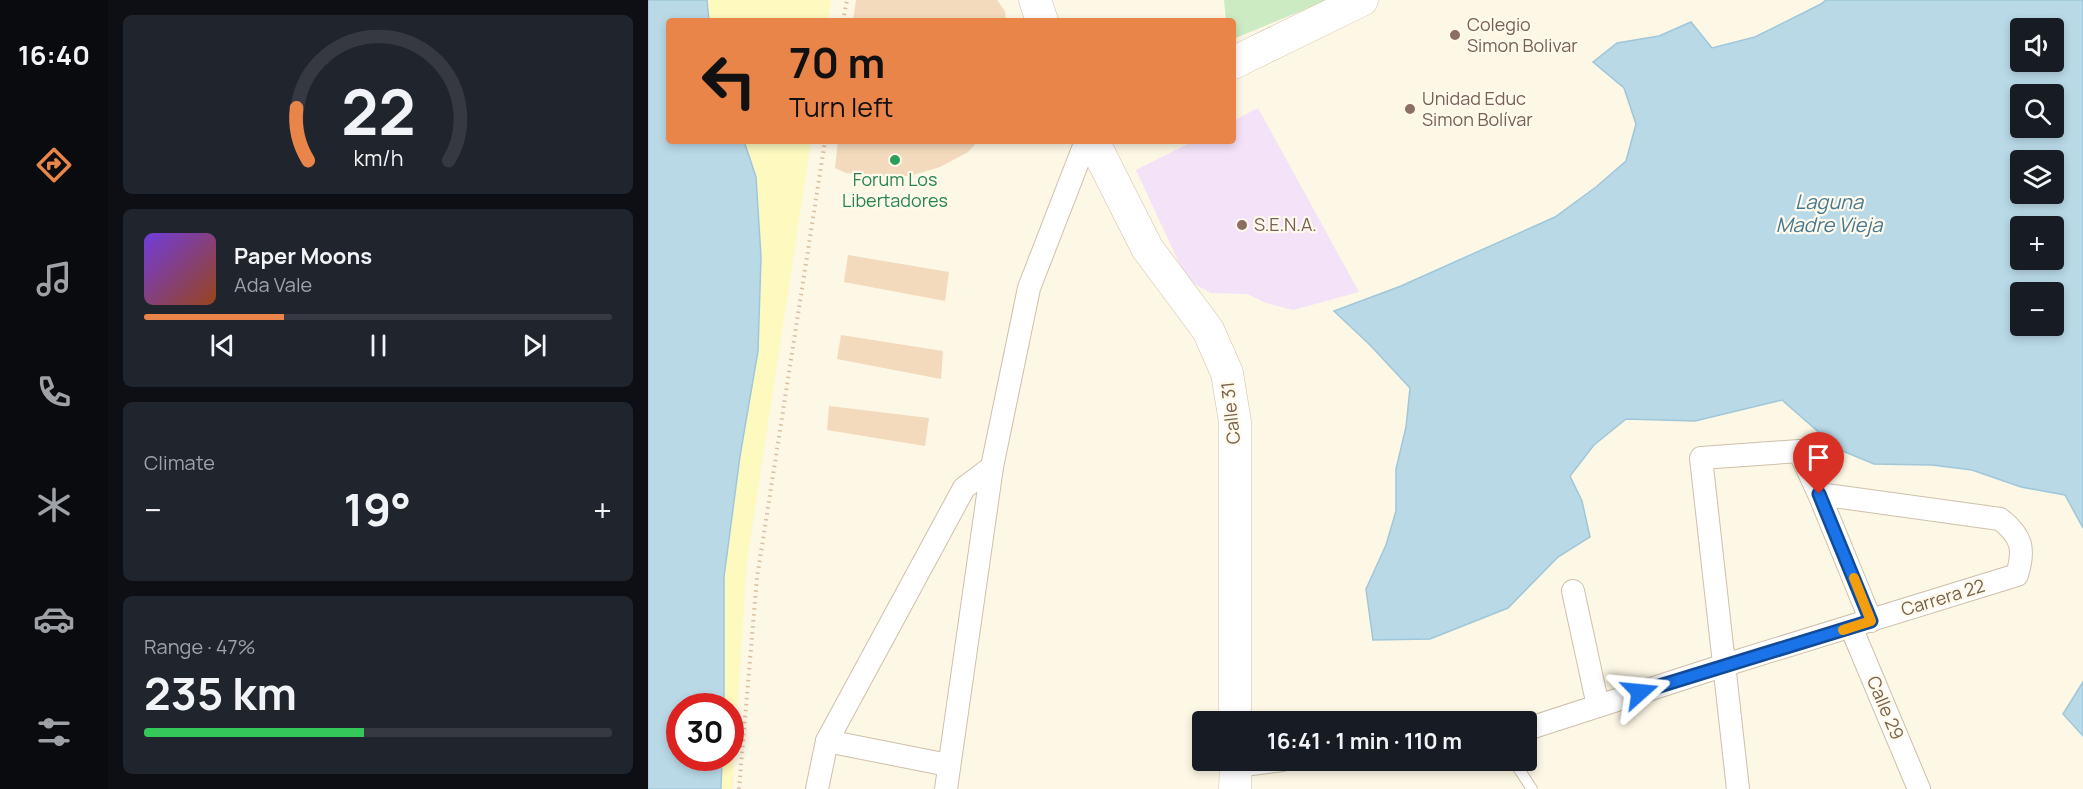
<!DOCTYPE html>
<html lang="en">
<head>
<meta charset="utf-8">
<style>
	:root { --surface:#171b24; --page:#20242c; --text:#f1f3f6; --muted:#9ea1a6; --line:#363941; --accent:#e98548 }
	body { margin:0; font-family:Manrope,sans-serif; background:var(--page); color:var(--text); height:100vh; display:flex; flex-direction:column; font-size:22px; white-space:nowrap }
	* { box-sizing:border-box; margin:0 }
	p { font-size:20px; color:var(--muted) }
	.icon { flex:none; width:33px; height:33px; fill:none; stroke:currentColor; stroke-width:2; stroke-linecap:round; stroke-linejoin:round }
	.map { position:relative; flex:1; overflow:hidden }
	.drawer { display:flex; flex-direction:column; gap:15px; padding:15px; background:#0d0f14; width:540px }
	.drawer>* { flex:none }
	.hud { position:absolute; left:18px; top:18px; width:570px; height:126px; border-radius:6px; box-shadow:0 3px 9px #0003; background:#e98548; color:#111; overflow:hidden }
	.tools { position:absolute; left:1362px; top:18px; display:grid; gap:12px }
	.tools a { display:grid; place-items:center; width:54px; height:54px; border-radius:6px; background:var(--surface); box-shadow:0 3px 9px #0003; font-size:30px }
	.speed { position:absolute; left:18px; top:693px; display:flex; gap:12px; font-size:30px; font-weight:700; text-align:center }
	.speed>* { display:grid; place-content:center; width:78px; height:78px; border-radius:50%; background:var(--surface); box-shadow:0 3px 9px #0003; line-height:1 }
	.speed .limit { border:9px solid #d22; background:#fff; color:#111 }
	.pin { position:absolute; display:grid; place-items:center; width:51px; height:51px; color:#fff; margin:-62px -26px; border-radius:50% 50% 50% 0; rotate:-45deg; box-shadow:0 0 6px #0007 }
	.pin .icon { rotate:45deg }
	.me { position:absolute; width:66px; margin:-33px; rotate:72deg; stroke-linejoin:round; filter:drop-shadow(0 0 4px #0008) }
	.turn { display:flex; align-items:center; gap:21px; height:126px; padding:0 24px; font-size:27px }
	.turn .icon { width:78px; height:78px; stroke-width:2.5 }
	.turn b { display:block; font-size:42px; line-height:51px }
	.big { font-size:45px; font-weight:700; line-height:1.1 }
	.drawer .tile { flex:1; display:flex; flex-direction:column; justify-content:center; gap:9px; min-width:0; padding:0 21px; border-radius:9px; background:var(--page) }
	.drawer .dial { align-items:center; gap:0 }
	.dial svg { height:156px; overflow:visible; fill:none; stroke:var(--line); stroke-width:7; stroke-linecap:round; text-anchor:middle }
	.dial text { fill:var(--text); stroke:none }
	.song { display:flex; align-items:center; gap:18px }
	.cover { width:72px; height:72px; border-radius:9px; background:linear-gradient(135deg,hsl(260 70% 55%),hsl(20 70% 35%)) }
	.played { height:6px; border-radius:3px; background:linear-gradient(90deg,var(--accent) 30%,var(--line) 30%) }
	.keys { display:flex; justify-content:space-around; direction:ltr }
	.heat { display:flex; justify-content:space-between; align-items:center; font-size:33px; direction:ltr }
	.charge { height:9px; border-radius:4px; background:linear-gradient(90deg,#34c759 47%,var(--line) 0) }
	.trip { position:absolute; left:544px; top:711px; width:345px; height:60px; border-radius:6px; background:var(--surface); box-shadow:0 3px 9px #0003; font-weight:700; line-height:60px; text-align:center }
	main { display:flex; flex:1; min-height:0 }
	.menu { display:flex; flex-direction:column; width:108px; justify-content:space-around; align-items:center; background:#090b0e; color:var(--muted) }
	.menu .icon { width:42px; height:42px }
	.menu .selected { color:var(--accent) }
	.menu b { font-size:27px; color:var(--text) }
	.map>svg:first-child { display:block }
</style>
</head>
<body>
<main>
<nav class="menu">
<b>16:40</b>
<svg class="icon selected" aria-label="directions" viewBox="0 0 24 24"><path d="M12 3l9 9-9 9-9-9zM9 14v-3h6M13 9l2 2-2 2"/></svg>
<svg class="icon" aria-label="music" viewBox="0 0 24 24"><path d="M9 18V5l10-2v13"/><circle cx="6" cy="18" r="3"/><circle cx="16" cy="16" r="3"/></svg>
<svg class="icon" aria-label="phone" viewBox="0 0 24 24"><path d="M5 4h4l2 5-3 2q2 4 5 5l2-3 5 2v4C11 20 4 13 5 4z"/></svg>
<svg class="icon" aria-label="climate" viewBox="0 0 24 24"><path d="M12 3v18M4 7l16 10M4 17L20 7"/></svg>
<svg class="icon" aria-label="car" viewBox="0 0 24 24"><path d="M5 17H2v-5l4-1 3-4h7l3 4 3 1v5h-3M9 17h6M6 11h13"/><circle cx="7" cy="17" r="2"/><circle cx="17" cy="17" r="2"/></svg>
<svg class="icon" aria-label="filters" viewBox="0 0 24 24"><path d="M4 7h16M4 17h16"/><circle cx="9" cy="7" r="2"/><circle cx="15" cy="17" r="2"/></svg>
</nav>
<section class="drawer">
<div class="tile dial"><svg viewBox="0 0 100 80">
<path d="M14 69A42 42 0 1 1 86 69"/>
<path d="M14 69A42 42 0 0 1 8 42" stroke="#e98548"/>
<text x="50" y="56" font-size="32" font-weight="700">22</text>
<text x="50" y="72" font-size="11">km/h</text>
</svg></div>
<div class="tile">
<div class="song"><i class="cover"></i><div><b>Paper Moons</b><p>Ada Vale</p></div></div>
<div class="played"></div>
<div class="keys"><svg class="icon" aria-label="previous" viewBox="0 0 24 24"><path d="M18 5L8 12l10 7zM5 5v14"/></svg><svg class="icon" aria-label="pause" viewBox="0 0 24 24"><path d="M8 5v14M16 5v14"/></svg><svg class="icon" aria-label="next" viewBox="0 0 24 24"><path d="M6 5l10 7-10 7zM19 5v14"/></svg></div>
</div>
<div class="tile"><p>Climate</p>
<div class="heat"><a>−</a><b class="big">19°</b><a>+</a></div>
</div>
<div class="tile"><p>Range · 47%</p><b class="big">235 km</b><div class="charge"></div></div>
</section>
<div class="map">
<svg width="1435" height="789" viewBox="0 0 1435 789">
	<rect width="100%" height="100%" fill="#fdf7e5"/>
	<polygon fill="#f4e2f9" points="610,108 711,292 645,310 618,303 599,294 563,293 539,280 488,170 546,141 585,141 585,121"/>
	<polygon fill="#cdebc3" points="576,0 680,0 585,39 585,21 578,21"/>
	<g fill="#fdf9bf">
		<polygon points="59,0 183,0 180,21 61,21"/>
		<polygon points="96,141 163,141 99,561 84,789 73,789 74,758 82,758 82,706 76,706 76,577 92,456 110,351 113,257 108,177"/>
	</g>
	<g fill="#b9d9e7" stroke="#9fc7d9" stroke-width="1.5" fill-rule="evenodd">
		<polygon points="0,0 59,0 61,21 21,21 21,141 96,141 108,177 113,257 110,351 92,456 76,577 76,706 32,706 32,758 74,758 73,789 0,789"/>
		<path d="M1178 0H1435V528L1417 495 1373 487 1324 470 1284 465 1226 464 1190 449 1134 400 1047 421 978 419 946 445 922 476 934 501 942 537 910 557 860 608 782 639 725 640 718 589 738 545 748 511V469L758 427 762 388 722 345 686 311 753 286 907 217 948 187 978 161 988 124 976 88 945 62 969 43 1011 36 1043 22 1064 48 1107 37 1173 4ZM1372 28H1406V62H1372ZM1372 94H1406V128H1372ZM1372 160H1406V194H1372ZM1372 226H1406V260H1372ZM1372 292H1406V326H1372Z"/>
		<polygon points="1435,682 1435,736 1415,714"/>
	</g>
	<g fill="#f3dabc">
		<polygon points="208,0 349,0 357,11 358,21 205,21"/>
		<polygon points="190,141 330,141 320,152 292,167 262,176 244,177 198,173 187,168"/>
		<polygon points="200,255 301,272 297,301 196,282"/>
		<polygon points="193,335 295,351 293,379 189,359"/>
		<polygon points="181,406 281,418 277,446 179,430"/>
	</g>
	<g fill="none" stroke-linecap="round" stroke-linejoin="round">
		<g stroke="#cfc0ab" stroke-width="12">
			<polyline id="lane" points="865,760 884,789"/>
		</g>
		<g stroke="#cfc0ab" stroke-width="24">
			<g id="street">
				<polyline points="1171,494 1223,621"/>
				<polyline points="925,591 950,706"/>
				<polyline points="1203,627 1271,789"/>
				<path d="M879 729 1077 665 1369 575C1377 549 1374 536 1352 519L1171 494 1151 451 1053 458 1090 789"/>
				<polyline points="179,741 300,765"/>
				<polyline points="588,766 634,760"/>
				<polyline points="169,789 179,741 316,488 344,467"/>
				<polyline points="298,789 344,467 381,288 438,141"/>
			</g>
		</g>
		<g stroke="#d2c2a8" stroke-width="33">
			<g id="secondary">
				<polyline points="387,0 394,21"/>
				<polyline points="585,63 714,0"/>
				<polyline points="445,141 499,248 560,330 579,373 587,422 587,722"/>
				<polyline points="587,789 588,760"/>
			</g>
		</g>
		<g stroke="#d8be9f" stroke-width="4" stroke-dasharray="1.5 4.5" stroke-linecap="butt">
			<polyline points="195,21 199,0"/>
			<polyline points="91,789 109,578 177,141"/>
		</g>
		<use href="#lane" stroke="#fff" stroke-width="10"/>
		<use href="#street" stroke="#fff" stroke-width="22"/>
		<use href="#secondary" stroke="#fff" stroke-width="32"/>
	</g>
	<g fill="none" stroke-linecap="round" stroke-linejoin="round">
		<g stroke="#114b97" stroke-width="15">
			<polyline id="route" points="992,692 1223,621 1171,494"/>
		</g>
		<use href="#route" stroke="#1a73e8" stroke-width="10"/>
		<polyline stroke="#f59e0b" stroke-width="10" points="1195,630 1223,621 1206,578"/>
	</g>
	<g fill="#8d6e63" stroke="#fffaec" stroke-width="2">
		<circle cx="807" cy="35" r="6"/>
		<circle cx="762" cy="109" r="6"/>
		<circle cx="594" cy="225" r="6"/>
	</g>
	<circle fill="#2e9e5b" stroke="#fffaec" stroke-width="2" cx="247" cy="160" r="6"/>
	<g text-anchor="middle" stroke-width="4.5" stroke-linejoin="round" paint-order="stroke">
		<g font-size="18" fill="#785e54" stroke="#fffaec" text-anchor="start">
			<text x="819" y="31">Colegio<tspan x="819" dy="21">Simon Bolivar</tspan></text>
			<text x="774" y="105">Unidad Educ<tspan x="774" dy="21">Simon Bolívar</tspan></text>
			<text x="606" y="231">S.E.N.A.</text>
		</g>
		<g font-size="18" fill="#27864d" stroke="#fffaec">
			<text x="247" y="186">Forum Los<tspan x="247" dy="21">Libertadores</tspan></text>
		</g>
		<g font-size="18" fill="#776149" stroke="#fffaec">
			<text transform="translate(583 413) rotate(-96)" y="6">Calle 31</text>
			<text transform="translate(1295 598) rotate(-17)" y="6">Carrera 22</text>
			<text transform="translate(1237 708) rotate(67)" y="6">Calle 29</text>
		</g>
		<g font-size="20" font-style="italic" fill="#457992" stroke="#fffaec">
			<text x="1181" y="209">Laguna<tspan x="1181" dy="23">Madre Vieja</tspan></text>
		</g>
	</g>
</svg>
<div class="tools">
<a><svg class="icon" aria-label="sound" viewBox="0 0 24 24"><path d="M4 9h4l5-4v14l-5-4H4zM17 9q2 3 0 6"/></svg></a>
<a><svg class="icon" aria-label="search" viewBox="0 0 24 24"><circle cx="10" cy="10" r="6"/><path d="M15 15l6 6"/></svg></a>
<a><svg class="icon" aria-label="layers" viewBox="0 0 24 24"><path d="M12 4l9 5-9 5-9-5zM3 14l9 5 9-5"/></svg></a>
<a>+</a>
<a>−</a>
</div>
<div class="speed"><div class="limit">30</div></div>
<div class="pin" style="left:1171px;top:494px;background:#d93025"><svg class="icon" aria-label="arrive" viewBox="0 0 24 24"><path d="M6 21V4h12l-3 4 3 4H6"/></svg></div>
<svg class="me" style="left:992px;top:692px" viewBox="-20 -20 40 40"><path d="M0-17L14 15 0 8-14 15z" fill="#1a73e8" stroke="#fff" stroke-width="4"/></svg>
<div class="trip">16:41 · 1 min · 110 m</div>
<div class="hud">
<div class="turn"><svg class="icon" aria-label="left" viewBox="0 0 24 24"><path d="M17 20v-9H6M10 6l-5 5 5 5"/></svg><div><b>70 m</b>Turn left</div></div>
</div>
</div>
</main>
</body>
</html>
